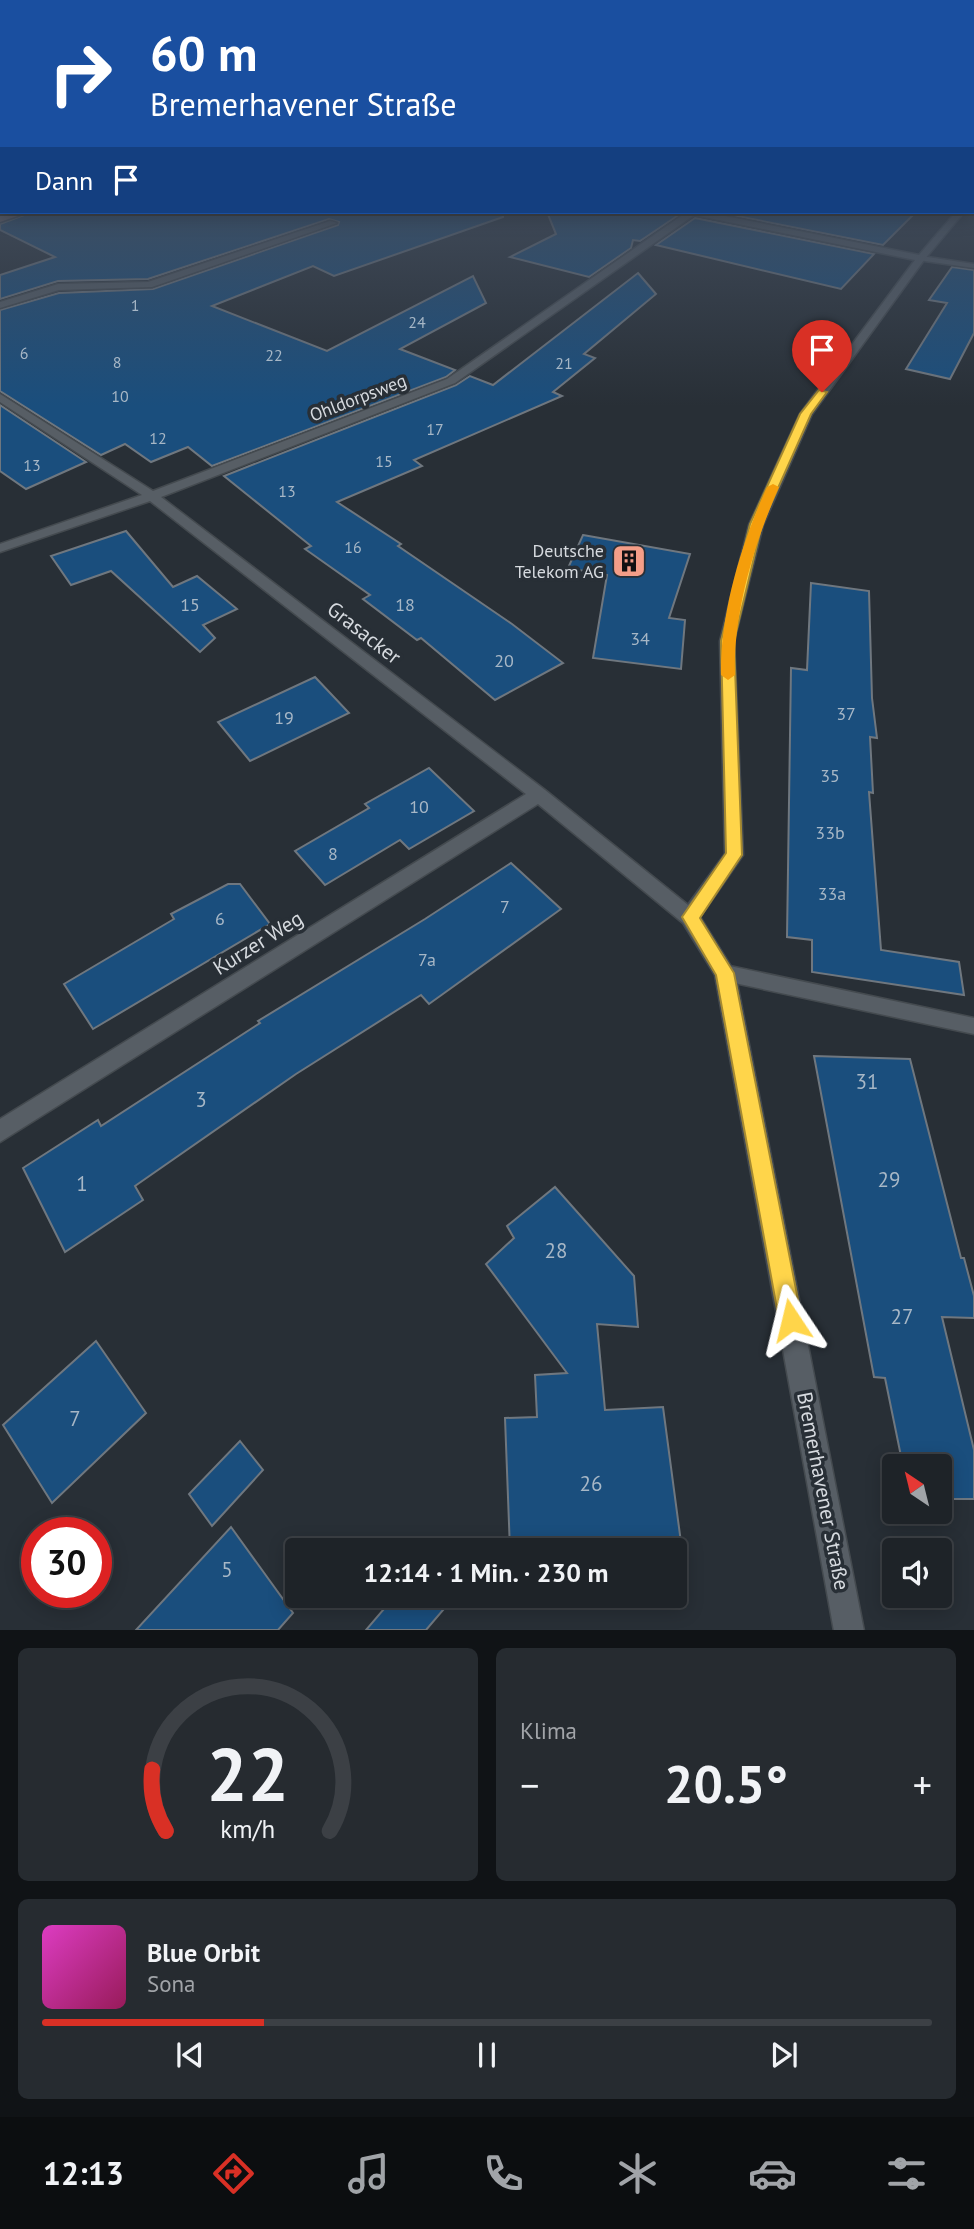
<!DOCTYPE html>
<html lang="de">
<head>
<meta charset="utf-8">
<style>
	:root { --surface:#1e2328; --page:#262b30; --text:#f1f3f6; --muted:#a1a4a8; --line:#3c4045; --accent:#d93025 }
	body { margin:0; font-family:"PT Sans",sans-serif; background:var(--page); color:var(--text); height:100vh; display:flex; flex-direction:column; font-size:26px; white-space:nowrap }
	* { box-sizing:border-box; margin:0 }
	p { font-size:23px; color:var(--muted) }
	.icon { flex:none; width:38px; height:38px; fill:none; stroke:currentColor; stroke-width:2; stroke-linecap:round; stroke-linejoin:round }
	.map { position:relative; height:1630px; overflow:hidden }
	.panel { display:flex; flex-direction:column; gap:18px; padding:18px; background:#101316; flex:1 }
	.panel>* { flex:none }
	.hud { position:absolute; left:0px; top:0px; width:975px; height:214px; box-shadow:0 4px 18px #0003,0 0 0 2px var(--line); background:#1a4fa0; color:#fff; overflow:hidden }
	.needle { width:46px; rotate:325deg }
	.controls { position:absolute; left:882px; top:1454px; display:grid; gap:14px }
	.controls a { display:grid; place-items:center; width:70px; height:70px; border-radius:7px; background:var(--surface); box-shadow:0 4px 18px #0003,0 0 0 2px var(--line); font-size:35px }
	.speed { position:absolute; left:21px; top:1517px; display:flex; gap:14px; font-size:35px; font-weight:700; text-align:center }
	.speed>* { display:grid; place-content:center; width:91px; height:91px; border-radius:50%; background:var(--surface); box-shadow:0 4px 18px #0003,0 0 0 2px var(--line); line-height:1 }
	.speed .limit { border:10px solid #d22; background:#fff; color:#111 }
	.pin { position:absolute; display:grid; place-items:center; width:60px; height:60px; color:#fff; margin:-72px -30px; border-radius:50% 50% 50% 0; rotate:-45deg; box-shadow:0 0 7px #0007 }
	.pin .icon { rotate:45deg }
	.me { position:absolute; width:77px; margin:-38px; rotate:350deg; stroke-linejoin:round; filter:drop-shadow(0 0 5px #0008) }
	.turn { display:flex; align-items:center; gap:24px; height:147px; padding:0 35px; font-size:32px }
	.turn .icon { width:91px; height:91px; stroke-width:2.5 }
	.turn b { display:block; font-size:49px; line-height:60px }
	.then { display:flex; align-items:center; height:66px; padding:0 35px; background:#0003; gap:14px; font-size:26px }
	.big { font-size:52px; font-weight:700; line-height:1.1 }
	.panel .widget { flex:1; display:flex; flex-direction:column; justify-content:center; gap:10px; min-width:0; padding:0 24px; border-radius:10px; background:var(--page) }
	.panel .dial { align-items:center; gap:0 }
	.dial svg { height:182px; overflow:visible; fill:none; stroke:var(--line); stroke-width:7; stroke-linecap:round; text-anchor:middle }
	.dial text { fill:var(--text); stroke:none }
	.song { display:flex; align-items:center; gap:21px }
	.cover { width:84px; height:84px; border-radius:10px; background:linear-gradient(135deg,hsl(310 70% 55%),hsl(330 70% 35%)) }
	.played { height:7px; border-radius:4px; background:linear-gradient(90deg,var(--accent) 25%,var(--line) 25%) }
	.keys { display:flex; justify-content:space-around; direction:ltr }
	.heat { display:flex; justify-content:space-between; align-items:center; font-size:38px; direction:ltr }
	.panel .tiles { flex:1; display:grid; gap:18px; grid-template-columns:1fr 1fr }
	.widget:last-child { grid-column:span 2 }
	.trip { position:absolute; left:285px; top:1538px; width:402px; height:70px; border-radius:7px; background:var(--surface); box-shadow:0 4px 18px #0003,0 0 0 2px var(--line); font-weight:700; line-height:70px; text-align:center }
	.tabs { display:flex; height:112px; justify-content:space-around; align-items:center; background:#0c0e10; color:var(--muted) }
	.tabs .icon { width:49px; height:49px }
	.tabs .on { color:var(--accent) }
	.tabs b { font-size:32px; color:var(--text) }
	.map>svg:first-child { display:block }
</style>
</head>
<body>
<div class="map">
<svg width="974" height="1631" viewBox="0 0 974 1631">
	<rect width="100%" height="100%" fill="#282f36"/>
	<g fill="#1a4e7d" stroke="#6f777f" stroke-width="2">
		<polygon points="32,212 503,212 503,217 334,276 313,266 212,306 327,351 473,276 486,303 400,349 455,370 446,377 212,466 188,447 151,462 125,444 101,455 0,391 0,310 59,293 153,289 338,225 339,222 329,219 148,279 58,281 0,299 0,275 55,257 0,230 0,224"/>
		<polygon points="547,212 683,212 640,241 633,240 631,248 589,277 510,257 556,234"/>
		<polygon points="717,212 916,212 883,245"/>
		<polygon points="695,218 874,254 841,289 656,245"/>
		<polygon points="952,267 974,270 974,333 950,379 906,369 947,303 929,300"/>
		<polygon points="638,273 656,294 584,354 595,358 553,392 562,396 414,460 422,466 337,502 401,544 398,546 512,624 563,663 495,700 421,638 417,640 363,599 370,595 305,549 311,546 224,476 456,385 470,376 493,385"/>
		<polygon points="0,405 86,462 26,489 0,471"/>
		<polygon points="126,531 173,587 197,576 237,609 203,625 215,638 200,652 111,571 71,585 51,556"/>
		<polygon points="583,535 690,554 669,618 685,620 681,669 593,658 607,575 568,568"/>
		<polygon points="811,583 869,591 872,698 877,738 870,737 873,793 869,792 881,950 959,962 964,995 812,972 812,940 787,937 791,668 807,670"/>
		<polygon points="315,677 349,713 250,761 218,722"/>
		<polygon points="429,768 474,811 409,849 400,840 325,885 295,851 369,808 365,804"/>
		<polygon points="511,863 561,909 429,1004 421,995 296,1074 135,1186 143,1200 65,1252 23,1168 98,1120 101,1126 260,1023 258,1021 425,919"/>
		<polygon points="228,884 240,884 270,924 93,1029 64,984 174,919 171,914"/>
		<polygon points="814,1056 910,1059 961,1258 964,1258 974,1296 974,1318 942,1317 974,1450 974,1499 940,1499 940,1466 903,1466 885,1378 874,1377"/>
		<polygon points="555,1187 634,1276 638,1327 597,1324 605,1410 663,1407 682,1550 510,1550 505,1418 537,1417 535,1375 567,1373 486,1264 514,1238 507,1226"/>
		<polygon points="96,1341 146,1413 52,1503 3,1425"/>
		<polygon points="240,1441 263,1470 212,1526 189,1494"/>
		<polygon points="231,1527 293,1613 278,1630 136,1630"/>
		<polygon points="395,1596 455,1596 426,1630 366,1630"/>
	</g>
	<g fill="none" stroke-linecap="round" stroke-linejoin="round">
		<g stroke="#444a4f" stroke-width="3">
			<g id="lane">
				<polygon points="921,256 974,264 974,268 918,260 917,258"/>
				<polygon points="725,965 974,1018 974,1034 725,981 719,978 716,973 719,968"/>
			</g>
		</g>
		<g stroke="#444a4f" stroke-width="3">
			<g id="street">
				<polygon points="974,193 974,198 973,198 973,193"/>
				<path d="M687 212H705L919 255 956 212H964L924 260 812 414 763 525 734 641 743 855 700 917 735 973 864 1631H834L715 975 683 923 538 804 0 1142V1119L526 794 150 501 0 552V544L142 495 0 402V394L153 491 447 379ZM694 215 915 260 800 414 749 525 720 641 725 854 688 905 545 790 161 497 455 383Z"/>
				<polygon points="330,221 337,223 152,287 59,290 0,308 0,302 58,284 148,282"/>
			</g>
		</g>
		<g stroke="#444a4f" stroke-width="3">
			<polygon id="secondary" points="17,212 29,212 0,222 0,216"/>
		</g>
		<use href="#lane" fill="#575e65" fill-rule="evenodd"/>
		<use href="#street" fill="#575e65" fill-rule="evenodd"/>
		<use href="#secondary" fill="#89706d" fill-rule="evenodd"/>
	</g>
	<linearGradient id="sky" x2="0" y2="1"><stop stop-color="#161a1e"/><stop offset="0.44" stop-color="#424d5d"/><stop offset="1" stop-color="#424d5d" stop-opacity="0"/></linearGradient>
	<rect width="974" height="406" fill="url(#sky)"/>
	<polygon fill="#ffd54a" stroke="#a68a30" stroke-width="2" points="819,390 827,392 811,414 762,524 734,641 742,855 700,918 734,973 802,1320 799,1328 791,1332 783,1328 779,1320 716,975 682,917 726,853 721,641 750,524 800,414"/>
	<path fill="#f59e0b" d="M773 484 779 487C754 544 733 613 735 675L728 680 721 675C720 613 741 544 767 487Z"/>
	<defs>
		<g id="building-square" transform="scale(1.75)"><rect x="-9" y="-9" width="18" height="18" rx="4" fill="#f49e88" stroke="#282f36"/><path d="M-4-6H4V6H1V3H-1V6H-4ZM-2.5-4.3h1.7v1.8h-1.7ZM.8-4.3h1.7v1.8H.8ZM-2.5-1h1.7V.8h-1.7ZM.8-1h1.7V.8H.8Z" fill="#111"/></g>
	</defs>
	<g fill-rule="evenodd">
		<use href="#building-square" x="629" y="561"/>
	</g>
	<g text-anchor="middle" stroke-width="7" stroke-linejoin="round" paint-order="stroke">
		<g font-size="16" fill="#a7b7c6">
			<text x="135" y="311">1</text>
			<text x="417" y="328">24</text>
			<text x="24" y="359">6</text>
			<text x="274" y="361">22</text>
			<text x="117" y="368">8</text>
			<text x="564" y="369">21</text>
			<text x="120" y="402">10</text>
			<text x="435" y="435">17</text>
			<text x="158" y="444">12</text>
			<text x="384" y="467">15</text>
			<text x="32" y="471">13</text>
			<text x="287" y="497">13</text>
			<text x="353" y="553">16</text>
		</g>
		<g font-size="18" fill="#d6dadf" stroke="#282f36">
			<text transform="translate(358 398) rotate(-21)" y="6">Ohldorpsweg</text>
		</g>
		<g font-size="18" fill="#d6dadf" stroke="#282f36" text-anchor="end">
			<text x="604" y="557">Deutsche<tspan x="604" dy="21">Telekom AG</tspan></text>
		</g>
		<g font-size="18" fill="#a7b7c6">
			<text x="190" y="611">15</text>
			<text x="405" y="611">18</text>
			<text x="640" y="645">34</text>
			<text x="504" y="667">20</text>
			<text x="846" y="720">37</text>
			<text x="284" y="724">19</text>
			<text x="830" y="782">35</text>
			<text x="419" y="813">10</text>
			<text x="830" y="839">33b</text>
			<text x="333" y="860">8</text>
			<text x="832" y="900">33a</text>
			<text x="505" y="913">7</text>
			<text x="220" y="925">6</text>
			<text x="427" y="966">7a</text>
		</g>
		<g font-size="21" fill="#d6dadf" stroke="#282f36">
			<text transform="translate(364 633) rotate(38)" y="7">Grasacker</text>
			<text transform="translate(258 943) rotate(-32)" y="7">Kurzer Weg</text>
			<text transform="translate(823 1491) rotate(79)" y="7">Bremerhavener Straße</text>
		</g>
		<g font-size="21" fill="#a7b7c6">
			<text x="867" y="1089">31</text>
			<text x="201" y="1107">3</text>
			<text x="889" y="1187">29</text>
			<text x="82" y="1191">1</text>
			<text x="556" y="1258">28</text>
			<text x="902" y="1324">27</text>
			<text x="75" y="1426">7</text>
			<text x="591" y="1491">26</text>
			<text x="227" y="1577">5</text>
		</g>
	</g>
</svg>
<div class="controls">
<a><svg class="needle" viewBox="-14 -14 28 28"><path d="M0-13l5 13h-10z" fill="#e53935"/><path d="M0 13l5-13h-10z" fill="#a1a4a8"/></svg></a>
<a><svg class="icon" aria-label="sound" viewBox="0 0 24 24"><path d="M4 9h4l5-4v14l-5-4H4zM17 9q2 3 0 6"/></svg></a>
</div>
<div class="speed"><div class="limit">30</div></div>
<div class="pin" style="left:822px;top:392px;background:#d93025"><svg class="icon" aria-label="arrive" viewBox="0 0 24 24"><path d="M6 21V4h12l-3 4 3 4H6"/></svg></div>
<svg class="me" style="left:791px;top:1320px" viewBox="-20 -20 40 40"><path d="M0-17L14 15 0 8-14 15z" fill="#ffd54a" stroke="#fff" stroke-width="4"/></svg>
<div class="trip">12:14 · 1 Min. · 230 m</div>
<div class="hud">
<div class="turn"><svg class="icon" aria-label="right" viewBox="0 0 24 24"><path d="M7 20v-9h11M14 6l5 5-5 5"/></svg><div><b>60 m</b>Bremerhavener Straße</div></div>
<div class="then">Dann<svg class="icon" aria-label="arrive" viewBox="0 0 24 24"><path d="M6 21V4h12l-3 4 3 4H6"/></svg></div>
</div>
</div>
<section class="panel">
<div class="tiles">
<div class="widget dial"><svg viewBox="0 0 100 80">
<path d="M14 69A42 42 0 1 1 86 69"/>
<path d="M14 69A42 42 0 0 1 8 42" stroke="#d93025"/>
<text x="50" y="56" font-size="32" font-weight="700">22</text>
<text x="50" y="72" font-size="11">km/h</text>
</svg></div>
<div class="widget"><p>Klima</p>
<div class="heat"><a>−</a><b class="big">20.5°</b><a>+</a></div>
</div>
<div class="widget">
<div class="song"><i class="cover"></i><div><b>Blue Orbit</b><p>Sona</p></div></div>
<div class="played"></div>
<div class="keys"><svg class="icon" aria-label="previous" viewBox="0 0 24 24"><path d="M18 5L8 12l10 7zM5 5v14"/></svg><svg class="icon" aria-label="pause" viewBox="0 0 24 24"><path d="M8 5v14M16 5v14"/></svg><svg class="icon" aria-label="next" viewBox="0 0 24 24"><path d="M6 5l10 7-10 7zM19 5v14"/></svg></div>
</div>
</div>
</section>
<nav class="tabs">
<b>12:13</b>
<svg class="icon on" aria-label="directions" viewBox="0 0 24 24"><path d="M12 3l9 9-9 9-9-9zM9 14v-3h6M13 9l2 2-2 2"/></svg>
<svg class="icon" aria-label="music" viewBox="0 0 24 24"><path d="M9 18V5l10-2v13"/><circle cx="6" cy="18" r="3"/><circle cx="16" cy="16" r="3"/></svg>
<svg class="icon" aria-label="phone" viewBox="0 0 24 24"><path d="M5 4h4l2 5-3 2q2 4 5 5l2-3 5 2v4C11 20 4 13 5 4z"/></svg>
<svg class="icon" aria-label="climate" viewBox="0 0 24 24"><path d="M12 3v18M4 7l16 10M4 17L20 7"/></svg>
<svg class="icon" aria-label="car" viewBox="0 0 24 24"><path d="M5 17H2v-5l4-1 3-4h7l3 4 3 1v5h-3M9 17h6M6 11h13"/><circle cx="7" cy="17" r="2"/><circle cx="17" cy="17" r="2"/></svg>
<svg class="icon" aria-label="filters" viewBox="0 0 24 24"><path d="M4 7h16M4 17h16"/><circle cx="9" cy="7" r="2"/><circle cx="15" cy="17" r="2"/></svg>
</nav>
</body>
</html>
